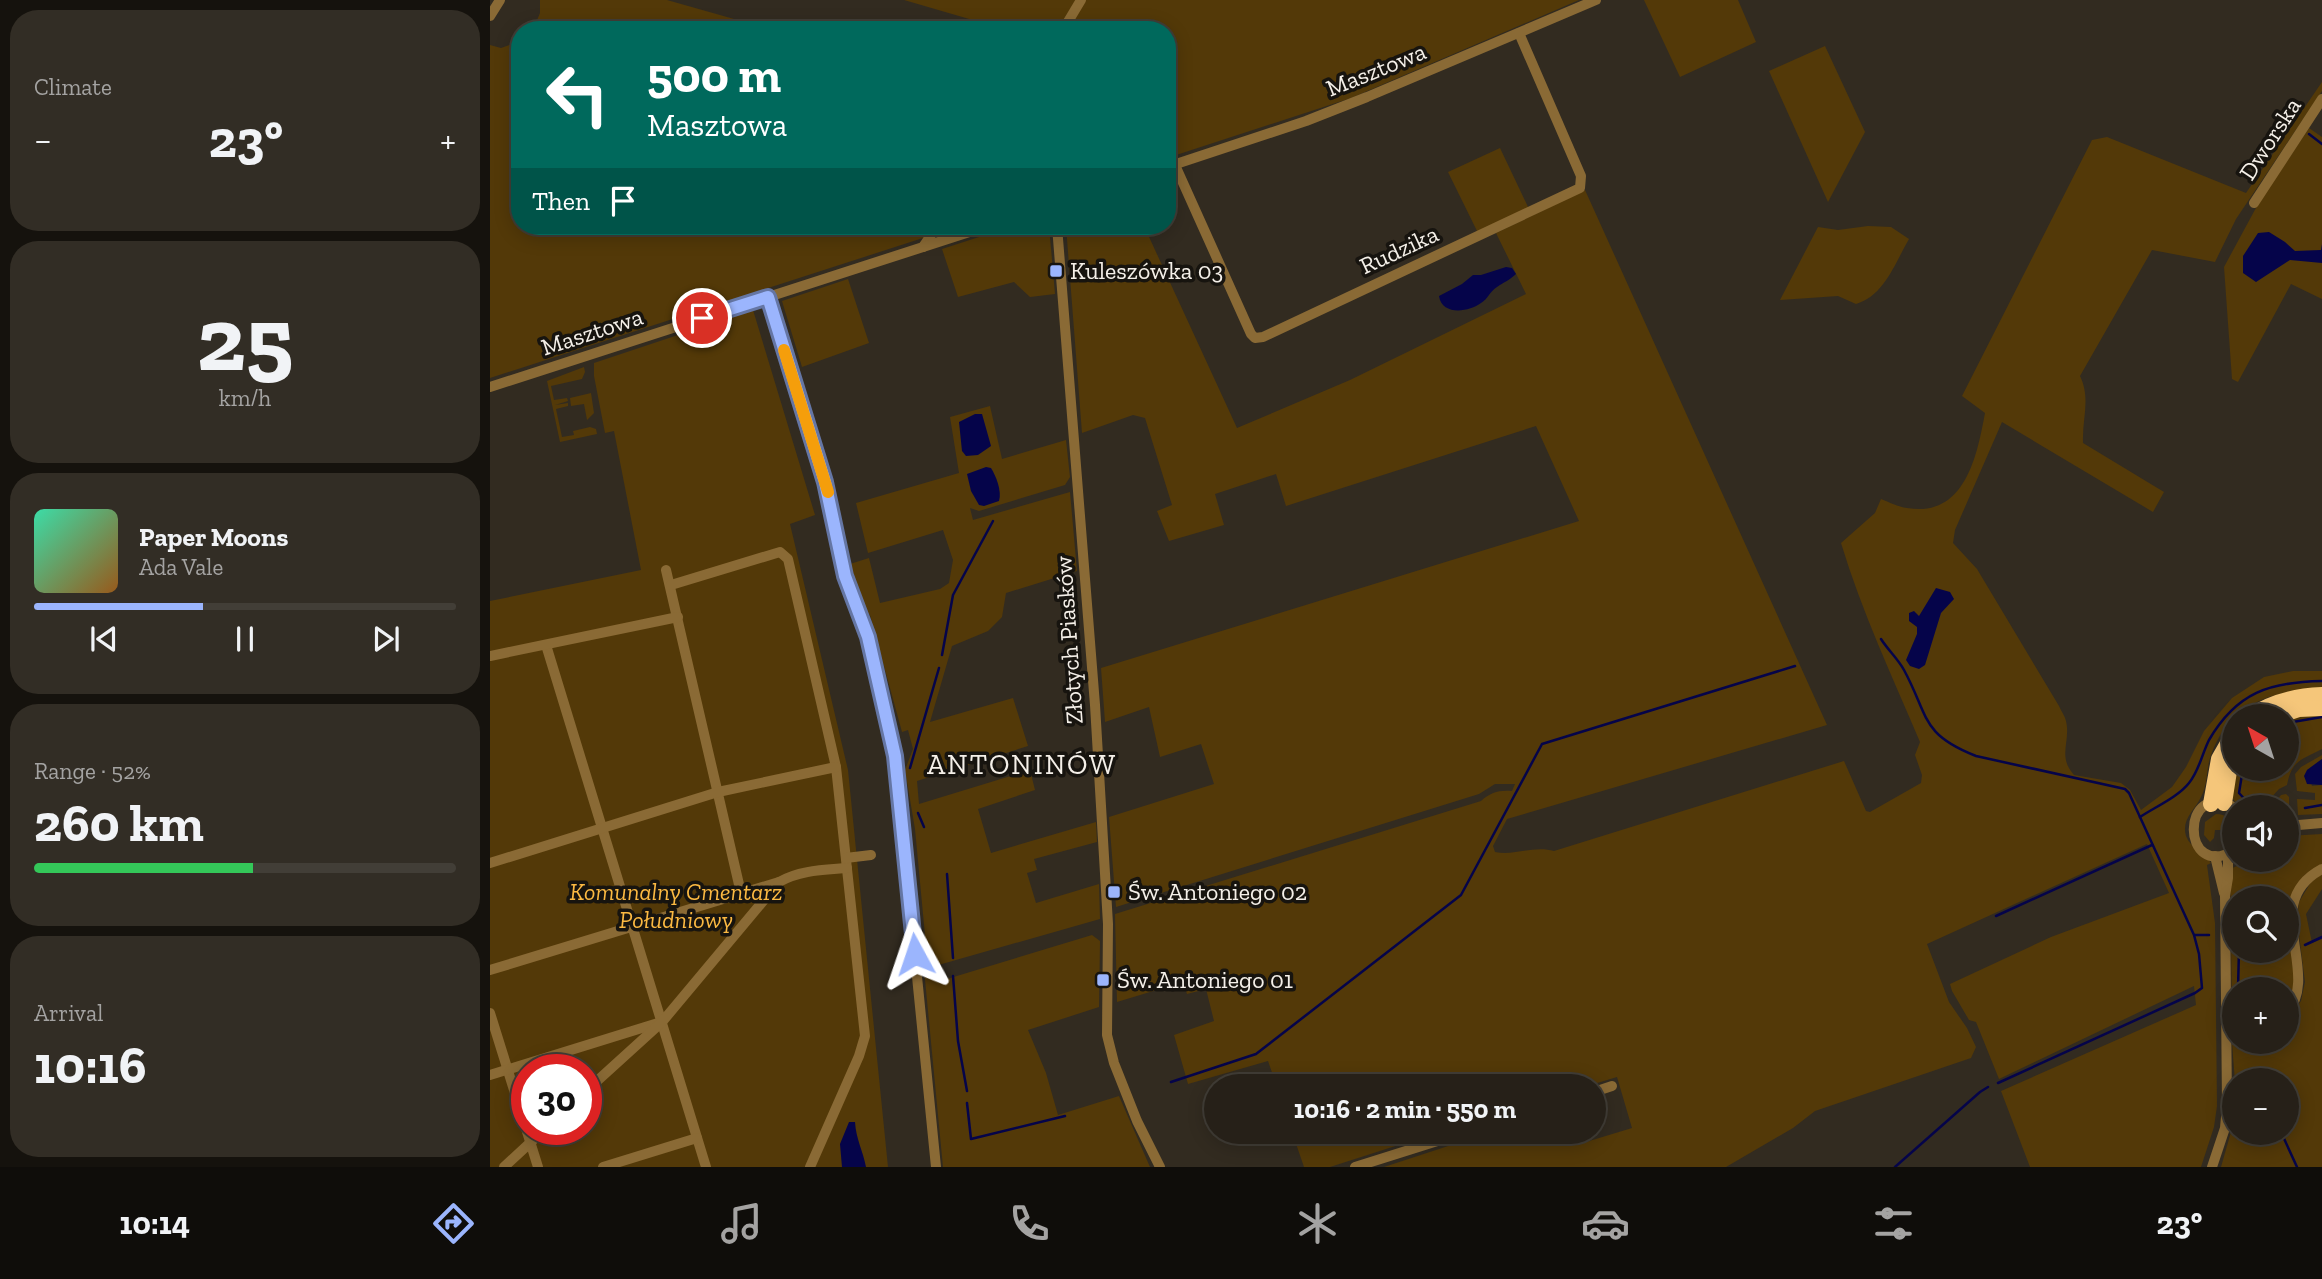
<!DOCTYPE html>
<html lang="en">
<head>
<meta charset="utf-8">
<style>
	:root { --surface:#262018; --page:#322d25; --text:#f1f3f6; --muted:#a4a3a2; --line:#423e37; --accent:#9bb5fd }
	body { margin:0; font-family:"Zilla Slab",serif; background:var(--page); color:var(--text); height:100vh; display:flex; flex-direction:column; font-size:26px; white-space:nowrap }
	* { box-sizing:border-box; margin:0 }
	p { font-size:23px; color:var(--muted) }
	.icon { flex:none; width:38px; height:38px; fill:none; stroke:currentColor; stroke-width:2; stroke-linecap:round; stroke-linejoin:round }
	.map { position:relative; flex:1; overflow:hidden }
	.side { display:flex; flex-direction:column; gap:10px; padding:10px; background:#15120d; width:490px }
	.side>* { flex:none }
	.hud { position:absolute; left:21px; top:21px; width:665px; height:214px; border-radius:28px; box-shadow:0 4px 18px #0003,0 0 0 2px var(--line); background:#00695c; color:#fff; overflow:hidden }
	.needle { width:46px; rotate:321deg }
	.fabs { position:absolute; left:1732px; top:704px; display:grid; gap:14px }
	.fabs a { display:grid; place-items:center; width:77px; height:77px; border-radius:50%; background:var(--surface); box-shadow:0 4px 18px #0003,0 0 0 2px var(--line); font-size:35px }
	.speed { position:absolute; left:21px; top:1054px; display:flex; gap:14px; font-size:35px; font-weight:700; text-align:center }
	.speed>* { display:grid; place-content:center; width:91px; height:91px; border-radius:50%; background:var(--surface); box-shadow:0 4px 18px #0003,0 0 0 2px var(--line); line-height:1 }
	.speed .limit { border:10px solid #d22; background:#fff; color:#111 }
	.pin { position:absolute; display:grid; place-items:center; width:60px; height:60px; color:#fff; margin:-30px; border:4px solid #fff; border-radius:50%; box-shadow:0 2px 7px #0007 }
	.me { position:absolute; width:77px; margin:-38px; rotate:355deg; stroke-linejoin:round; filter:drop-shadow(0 0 5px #0008) }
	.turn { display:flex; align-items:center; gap:24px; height:147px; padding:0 21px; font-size:32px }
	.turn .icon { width:91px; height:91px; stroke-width:2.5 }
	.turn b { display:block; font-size:49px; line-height:60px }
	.then { display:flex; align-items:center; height:66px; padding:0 21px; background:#0003; gap:14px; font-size:26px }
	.big { font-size:52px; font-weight:700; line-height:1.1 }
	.side .widget { flex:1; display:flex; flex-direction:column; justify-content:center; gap:10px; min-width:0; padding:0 24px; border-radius:28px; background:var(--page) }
	.side .dial { align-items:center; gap:0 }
	.dial b { font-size:91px; line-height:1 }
	.song { display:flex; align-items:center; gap:21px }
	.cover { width:84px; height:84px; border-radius:10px; background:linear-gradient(135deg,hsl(160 70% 55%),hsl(30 70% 35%)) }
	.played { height:7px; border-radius:4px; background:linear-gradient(90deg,var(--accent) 40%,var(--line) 40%) }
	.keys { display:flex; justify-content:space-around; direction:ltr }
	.heat { display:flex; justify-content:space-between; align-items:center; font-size:38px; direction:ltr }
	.charge { height:10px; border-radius:5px; background:linear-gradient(90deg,#34c759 52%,var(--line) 0) }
	.trip { position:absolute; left:714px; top:1074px; width:402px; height:70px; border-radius:35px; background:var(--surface); box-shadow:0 4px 18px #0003,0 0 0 2px var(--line); font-weight:700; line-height:70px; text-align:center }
	.tabs { display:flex; height:112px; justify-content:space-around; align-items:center; background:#0f0d0a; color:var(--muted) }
	.tabs .icon { width:49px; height:49px }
	.tabs .on { color:var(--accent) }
	.tabs b { font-size:32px; color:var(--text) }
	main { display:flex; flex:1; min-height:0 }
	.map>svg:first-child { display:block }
</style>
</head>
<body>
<main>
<section class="side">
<div class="widget"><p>Climate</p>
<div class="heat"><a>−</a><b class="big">23°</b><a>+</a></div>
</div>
<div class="widget dial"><b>25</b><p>km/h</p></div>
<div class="widget">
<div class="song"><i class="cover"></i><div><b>Paper Moons</b><p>Ada Vale</p></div></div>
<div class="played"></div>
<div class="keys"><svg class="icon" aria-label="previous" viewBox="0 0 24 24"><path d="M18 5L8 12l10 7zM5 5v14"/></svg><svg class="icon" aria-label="pause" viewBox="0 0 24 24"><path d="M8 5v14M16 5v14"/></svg><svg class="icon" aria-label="next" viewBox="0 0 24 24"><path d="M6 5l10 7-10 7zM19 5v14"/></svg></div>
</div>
<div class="widget"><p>Range · 52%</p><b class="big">260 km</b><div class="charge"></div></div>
<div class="widget"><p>Arrival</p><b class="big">10:16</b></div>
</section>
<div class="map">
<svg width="1832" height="1167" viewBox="0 0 1832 1167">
	<rect width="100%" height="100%" fill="#322b20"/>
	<g fill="#533908" fill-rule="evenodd">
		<polygon points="50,0 177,0 283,30 43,30 50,13"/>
		<polygon points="414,0 586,0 567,30 517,30"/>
		<polygon points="594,0 1089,0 861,98 677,158 677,30 577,30"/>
		<polygon points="1154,0 1248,0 1266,42 1190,77"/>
		<polygon points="30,41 30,226 442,226 436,237 0,378 0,45 11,48"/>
		<polygon points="1335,46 1375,132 1338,202 1279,71"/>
		<path d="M1832 82V91L1746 219 1725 262 1662 250 1590 376C1601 399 1592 418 1593 443L1674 492 1663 512 1512 422 1465 530 1463 543 1487 569 1569 706C1571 711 1575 716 1576 721 1581 742 1567 756 1584 775L1631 783 1640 790 1651 810 1682 787 1696 767 1714 731 1742 698 1774 677 1803 671H1832V689C1782 690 1739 704 1721 755 1716 768 1718 785 1711 797 1705 810 1691 819 1696 836 1701 849 1715 853 1721 863L1717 865 1725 923 1727 1106 1724 1127 1711 1167H1540L1511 1091 1706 1005 1704 986 1509 1079 1486 1022 1479 1020 1462 991 1460 984 1561 937 1679 893 1657 844 1437 944 1459 1002 1477 1028 1486 1047 1481 1058 1325 1111 1303 1128 1236 1167H894L1001 1132H1093L1096 1142 1142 1128 1127 1077 1094 1087H787L778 1061 698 1084 684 1035 724 1021 716 989 697 994 693 982 627 1002 625 914 991 801C1001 792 1009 790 1022 791L1025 784H1005L989 794 626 907 619 817 724 784 711 744 670 757 659 707 615 722 611 668 1089 521 1046 426 796 506 786 474 725 494 734 525 679 541 667 511 682 505 655 418 643 415 592 433 576 226H654L747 428 860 380 1036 294 1006 233 1095 190 1337 725 1017 819 1003 846 1005 852C1025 856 1044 845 1064 851L1354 761 1376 811 1380 812 1431 783 1432 775 1425 755 1430 742C1402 676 1372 612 1351 543L1385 513 1391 499C1399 502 1408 507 1417 508 1475 518 1487 456 1495 413L1472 396 1602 140 1617 137 1756 193Z"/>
		<polygon points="1819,128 1832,137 1832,299 1801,284 1748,382 1742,379 1734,267 1767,206"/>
		<polygon points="1010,148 1039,209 988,233 958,172"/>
		<polygon points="523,226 559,226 565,294 540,297 524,282 468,297 452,249"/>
		<path d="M1378 226 1401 227 1419 239C1405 263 1394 296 1366 304L1348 296 1290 300 1328 227 1348 230Z"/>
		<polygon points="358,279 379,343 312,367 292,301"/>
		<path d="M263 310 325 515 300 524 358 770 398 1167H0V601L151 570 124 431 115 433 104 376V363ZM37 1069H96V1129H37Z"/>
		<polygon points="94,367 95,372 92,379 61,386 64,400 77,398 78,401 65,405 78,403 78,406 66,409 72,437 84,435 83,431 100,427 106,429 107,434 70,442 57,381"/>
		<polygon points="101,393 104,413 97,420 94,404 81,406 80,398"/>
		<polygon points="500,406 512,459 576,440 580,477 575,485 489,511 480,508 483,520 580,492 587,571 516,593 512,617 498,631 462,646 440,722 523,698 538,746 427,781 429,804 540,770 545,790 488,809 501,853 606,822 607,842 544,859 547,870 537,873 546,903 609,884 610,919 445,966 447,982 602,935 610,941 609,1007 538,1030 556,1073 568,1115 629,1096 660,1167 453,1167 434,969 438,967 425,829 415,770 423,749 418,730 412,732 380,615 376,613 360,564 379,558 390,603 450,589 459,583 463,560 453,530 378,553 366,503 469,473 460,417"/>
		<path d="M1832 712V749C1811 760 1802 760 1797 785L1789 789 1779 800H1787L1791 795 1796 794 1799 797V814L1797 816V807H1750L1741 797 1745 768H1797V716Z"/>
		<polygon points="1832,755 1832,759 1817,770 1822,786 1832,785 1832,814 1808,815 1807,799 1825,800 1825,793 1807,791 1805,774 1811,767"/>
		<path d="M1726 814C1737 814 1743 821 1742 833L1735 842 1731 838V830H1725L1724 838 1720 842 1714 835 1715 822Z"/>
		<path d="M1832 834V864L1815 875 1802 895 1805 988 1797 1005V989H1745V1022L1742 1016 1740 869 1747 866 1754 859H1797V836ZM1745 898H1797V950H1745Z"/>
		<polygon points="1832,874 1832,889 1816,914 1822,943 1832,939 1832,1167 1731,1167 1745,1118 1745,1132 1797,1132 1797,1080 1745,1080 1745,1082 1742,1043 1745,1039 1745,1041 1797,1041 1797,1019 1811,1001 1815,982 1807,919 1809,902 1821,882"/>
		<polygon points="802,1132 949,1132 840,1167 814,1167"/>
	</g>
	<g fill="#05044a">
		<polygon points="1779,232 1795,242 1805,251 1831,250 1832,244 1832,263 1800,260 1766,282 1753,273 1753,256 1768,233"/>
		<path d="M1016 267 1022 268 1026 274C1020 280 1014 282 1007 287 1000 291 998 299 991 303 979 312 952 316 949 296L972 284 983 275H991Z"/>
		<polygon points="485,414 492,414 501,446 488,455 476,456 472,451 469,422"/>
		<path d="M496 467 501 468C506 476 512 491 509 501L494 506 489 505 481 491 477 474Z"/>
		<polygon points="1446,588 1460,592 1464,599 1451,613 1435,665 1429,669 1420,666 1416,660 1427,634 1427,627 1419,621 1419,613 1424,611 1429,616"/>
		<polygon points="1832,759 1832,785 1817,784 1814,776 1817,770"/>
		<path d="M359 1122H365C366 1139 373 1151 376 1167H352L350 1144Z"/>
	</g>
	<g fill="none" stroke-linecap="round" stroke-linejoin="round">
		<g stroke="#05044a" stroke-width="2.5">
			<polyline points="1819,134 1832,144"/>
			<path d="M1391 639C1398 650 1408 659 1414 670 1439 716 1430 734 1486 756L1635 789 1639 793 1704 935 1709 954 1712 988 1705 993 1508 1083"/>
			<polyline points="452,655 463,595 503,521"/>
			<polyline points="1797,723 1832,717"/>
			<polyline points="420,768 449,668"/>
			<polyline points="1753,768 1749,793 1762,807"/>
			<polyline points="1815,808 1832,805"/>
			<polyline points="428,813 434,827"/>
			<path d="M1650 817C1665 807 1688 797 1699 783 1709 771 1712 754 1719 740 1747 692 1780 682 1832 681"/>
			<polyline points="457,874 463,958"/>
			<polyline points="1506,916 1662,845"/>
			<polyline points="1705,935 1719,935"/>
			<polyline points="1815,945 1832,937"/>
			<polyline points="463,976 468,1041 477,1091"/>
			<polyline points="1748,989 1749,950"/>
			<polyline points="1763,1070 1767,1080"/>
			<polyline points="681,1082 766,1054 971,895 1052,744 1305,666"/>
			<polyline points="477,1103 481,1139 575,1116"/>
			<polyline points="1791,1132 1807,1167"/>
			<polyline points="1405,1167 1490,1092 1498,1087"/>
		</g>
		<g stroke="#8a6a35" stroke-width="10">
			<polyline points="0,16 10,0"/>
			<polyline points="573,30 591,0"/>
			<polyline points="685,165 761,334 765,338 773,337 1090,188 1091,176 1029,33"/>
			<polyline points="677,167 816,121 877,97 1106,0"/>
			<polyline points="1764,203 1832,99"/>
			<polyline points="567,226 605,705 618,924 617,1035 624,1063 647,1121 670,1167"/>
			<polyline points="433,247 447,226"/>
			<polyline points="278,297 335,482 345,521 355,576 378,637 405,756 446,1167"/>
			<polyline points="0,387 498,226"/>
			<polyline points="176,570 251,893"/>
			<polyline points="181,585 290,552 298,559 346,767 375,1036 369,1056 320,1167"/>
			<polyline points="56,645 216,1167"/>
			<polyline points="0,656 188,617"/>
			<path d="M1745 808C1690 776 1690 883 1745 850"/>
			<polyline points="1797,826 1832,823"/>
			<polyline points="1725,856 1734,893"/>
			<polyline points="356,858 381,855"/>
			<polyline points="0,863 228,792 346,767"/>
			<polyline points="0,970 289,882"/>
			<polyline points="0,1013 48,1167"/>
			<path d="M1797 1013C1832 972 1768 903 1832 869"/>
			<polyline points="0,1075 168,1023"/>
			<path d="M96 1091 172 1022 289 882C310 870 334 870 357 868"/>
			<polyline points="1104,1092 1122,1086"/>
			<polyline points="14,1167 55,1129"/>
			<polyline points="113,1167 207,1138"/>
			<polyline points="865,1167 976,1132"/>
			<polyline points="1722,1167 1735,1128 1737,1106 1735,896 1738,878 1738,854"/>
		</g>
		<g stroke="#f5c67a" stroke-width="16">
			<path d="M1761 716C1783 701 1806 696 1832 695"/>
			<polyline points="1788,716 1809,709 1832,708"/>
			<polyline points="1734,803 1739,771 1745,758"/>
			<polyline points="1721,804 1729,759 1745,731"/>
		</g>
	</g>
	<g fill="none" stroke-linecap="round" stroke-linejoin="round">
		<g stroke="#6576a4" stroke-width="18">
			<polyline id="route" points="212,318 278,297 335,482 355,576 378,637 405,756 425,954"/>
		</g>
		<use href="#route" stroke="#9bb5fd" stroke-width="12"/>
		<polyline stroke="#f59e0b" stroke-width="12" points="294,350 338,492"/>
	</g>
	<g fill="#9bb5fd" stroke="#17140f" stroke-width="2.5">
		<rect x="559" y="264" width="14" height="14" rx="3.5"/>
		<rect x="617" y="885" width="14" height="14" rx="3.5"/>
		<rect x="606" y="973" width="14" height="14" rx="3.5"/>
	</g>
	<g text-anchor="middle" stroke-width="7" stroke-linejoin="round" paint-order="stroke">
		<g font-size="24" fill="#f5f0e9" stroke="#17140f">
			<text transform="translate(886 70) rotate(-22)" y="8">Masztowa</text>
			<text transform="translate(1780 139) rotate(-57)" y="8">Dworska</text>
			<text transform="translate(909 250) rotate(-25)" y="8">Rudzika</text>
			<text transform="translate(102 332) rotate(-18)" y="8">Masztowa</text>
			<text transform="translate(579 640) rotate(-94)" y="8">Złotych Piasków</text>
		</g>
		<g font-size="24" fill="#f5f0e9" stroke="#17140f" text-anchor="start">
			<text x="580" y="279">Kuleszówka 03</text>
			<text x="638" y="900">Św. Antoniego 02</text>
			<text x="627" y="988">Św. Antoniego 01</text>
		</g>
		<g font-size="24" font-style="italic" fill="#fbb942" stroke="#17140f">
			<text x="186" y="900">Komunalny Cmentarz<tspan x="186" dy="28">Południowy</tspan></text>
		</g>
		<g font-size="28" letter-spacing="2" fill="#f5f0e9" stroke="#17140f">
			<text x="532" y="774">ANTONINÓW</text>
		</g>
	</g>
</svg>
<div class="fabs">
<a><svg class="needle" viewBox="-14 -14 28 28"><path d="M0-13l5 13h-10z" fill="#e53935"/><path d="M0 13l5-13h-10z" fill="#a4a3a2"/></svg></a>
<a><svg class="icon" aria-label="sound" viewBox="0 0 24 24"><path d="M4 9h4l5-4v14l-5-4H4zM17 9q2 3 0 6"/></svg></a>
<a><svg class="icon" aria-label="search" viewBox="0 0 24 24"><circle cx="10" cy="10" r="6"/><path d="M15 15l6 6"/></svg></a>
<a>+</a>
<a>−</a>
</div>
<div class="speed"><div class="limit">30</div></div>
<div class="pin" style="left:212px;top:318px;background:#d93025"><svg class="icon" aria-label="arrive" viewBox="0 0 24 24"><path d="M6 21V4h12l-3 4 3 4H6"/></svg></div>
<svg class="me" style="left:425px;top:954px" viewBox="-20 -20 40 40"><path d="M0-17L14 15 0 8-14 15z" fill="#9bb5fd" stroke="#fff" stroke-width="4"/></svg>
<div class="trip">10:16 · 2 min · 550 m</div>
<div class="hud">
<div class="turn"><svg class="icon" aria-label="left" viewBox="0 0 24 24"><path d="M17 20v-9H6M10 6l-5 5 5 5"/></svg><div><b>500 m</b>Masztowa</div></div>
<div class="then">Then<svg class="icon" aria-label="arrive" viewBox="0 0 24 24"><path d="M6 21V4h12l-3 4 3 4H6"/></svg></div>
</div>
</div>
</main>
<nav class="tabs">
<b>10:14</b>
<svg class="icon on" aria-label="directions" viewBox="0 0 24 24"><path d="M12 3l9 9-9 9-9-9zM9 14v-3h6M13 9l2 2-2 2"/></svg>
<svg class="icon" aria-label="music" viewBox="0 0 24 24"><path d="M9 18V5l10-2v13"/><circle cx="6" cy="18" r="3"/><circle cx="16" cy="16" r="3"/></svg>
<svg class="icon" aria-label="phone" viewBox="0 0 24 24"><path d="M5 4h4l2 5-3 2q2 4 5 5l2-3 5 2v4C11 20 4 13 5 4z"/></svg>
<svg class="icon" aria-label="climate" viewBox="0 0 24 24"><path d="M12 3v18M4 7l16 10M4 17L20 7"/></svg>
<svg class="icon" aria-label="car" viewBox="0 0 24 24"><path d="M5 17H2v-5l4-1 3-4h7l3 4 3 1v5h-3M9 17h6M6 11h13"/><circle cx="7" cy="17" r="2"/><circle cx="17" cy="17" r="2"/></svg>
<svg class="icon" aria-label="filters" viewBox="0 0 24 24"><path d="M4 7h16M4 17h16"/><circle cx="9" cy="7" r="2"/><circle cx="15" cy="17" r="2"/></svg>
<b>23°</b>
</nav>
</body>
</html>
